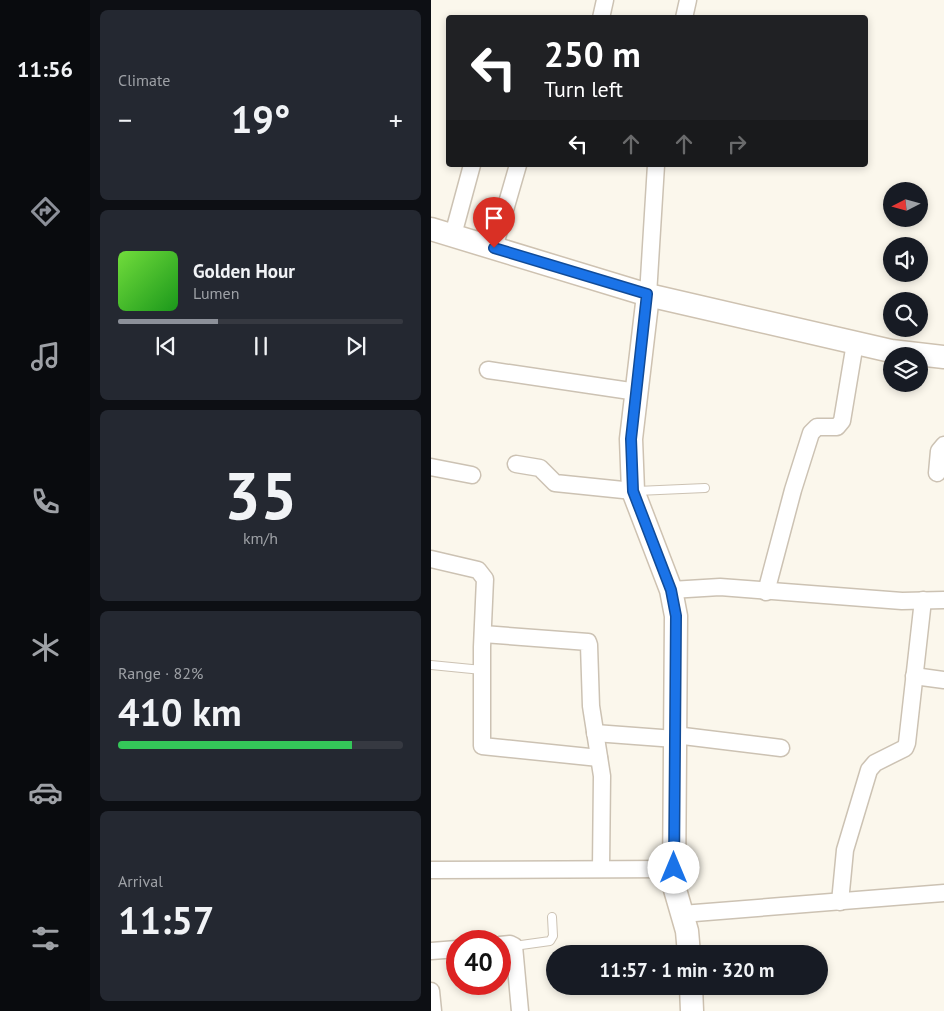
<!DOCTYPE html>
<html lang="en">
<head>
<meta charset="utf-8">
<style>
	:root { --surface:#171b24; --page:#242831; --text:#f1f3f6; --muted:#9ea1a6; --line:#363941; --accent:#8c9099 }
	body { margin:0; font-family:"PT Sans",sans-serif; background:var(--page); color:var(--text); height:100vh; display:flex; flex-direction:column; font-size:19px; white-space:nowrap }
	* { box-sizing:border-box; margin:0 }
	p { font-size:16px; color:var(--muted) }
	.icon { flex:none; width:28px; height:28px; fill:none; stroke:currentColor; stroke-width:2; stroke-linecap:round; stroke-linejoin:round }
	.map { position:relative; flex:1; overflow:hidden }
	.panel { display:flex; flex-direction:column; gap:10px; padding:10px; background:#0d0f14; width:341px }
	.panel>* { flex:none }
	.banner { position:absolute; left:15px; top:15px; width:422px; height:152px; border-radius:5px; box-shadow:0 2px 8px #0003; background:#202124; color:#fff; overflow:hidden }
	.needle { width:32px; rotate:264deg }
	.fabs { position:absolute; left:452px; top:182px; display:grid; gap:10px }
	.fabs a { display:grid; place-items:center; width:45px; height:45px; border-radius:50%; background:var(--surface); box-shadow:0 2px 8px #0003; font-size:25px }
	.speed { position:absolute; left:15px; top:930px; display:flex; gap:10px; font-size:25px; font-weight:700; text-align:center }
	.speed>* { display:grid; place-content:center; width:65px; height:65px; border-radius:50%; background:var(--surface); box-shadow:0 2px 8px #0003; line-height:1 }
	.speed .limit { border:8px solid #d22; background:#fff; color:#111 }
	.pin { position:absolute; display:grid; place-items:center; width:42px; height:42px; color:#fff; margin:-51px -21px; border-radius:50% 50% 50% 0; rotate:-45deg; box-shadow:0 0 5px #0007 }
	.pin .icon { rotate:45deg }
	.me { position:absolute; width:55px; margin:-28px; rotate:0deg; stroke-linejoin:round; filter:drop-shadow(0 0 4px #0008) }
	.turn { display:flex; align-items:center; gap:18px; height:105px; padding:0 15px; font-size:22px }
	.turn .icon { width:65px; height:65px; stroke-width:2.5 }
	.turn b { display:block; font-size:35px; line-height:42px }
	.lanes { display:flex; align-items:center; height:48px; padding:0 15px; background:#0003; justify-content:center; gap:25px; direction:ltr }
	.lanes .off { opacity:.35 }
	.big { font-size:38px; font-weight:700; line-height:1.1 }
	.panel .card { flex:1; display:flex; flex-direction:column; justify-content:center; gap:8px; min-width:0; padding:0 18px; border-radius:8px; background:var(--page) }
	.panel .dial { align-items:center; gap:0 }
	.dial b { font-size:65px; line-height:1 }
	.song { display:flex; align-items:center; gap:15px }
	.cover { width:60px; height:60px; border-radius:8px; background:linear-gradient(135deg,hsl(100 70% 55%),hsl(120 70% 35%)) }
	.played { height:5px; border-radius:2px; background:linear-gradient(90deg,var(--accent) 35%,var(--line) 35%) }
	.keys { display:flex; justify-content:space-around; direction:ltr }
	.heat { display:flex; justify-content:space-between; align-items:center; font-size:28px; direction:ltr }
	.charge { height:8px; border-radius:4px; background:linear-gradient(90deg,#34c759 82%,var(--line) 0) }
	.trip { position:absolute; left:115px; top:945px; width:282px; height:50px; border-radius:25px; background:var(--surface); box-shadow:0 2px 8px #0003; font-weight:700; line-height:50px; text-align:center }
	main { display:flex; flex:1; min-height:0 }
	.menu { display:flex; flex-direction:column; width:90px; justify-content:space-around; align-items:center; background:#090b0e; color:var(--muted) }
	.menu .icon { width:35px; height:35px }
	.menu .selected { color:var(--accent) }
	.menu b { font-size:22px; color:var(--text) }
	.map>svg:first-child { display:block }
</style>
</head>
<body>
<main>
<nav class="menu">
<b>11:56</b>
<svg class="icon selected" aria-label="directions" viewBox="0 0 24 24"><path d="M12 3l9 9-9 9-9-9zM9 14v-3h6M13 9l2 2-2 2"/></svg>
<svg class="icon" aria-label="music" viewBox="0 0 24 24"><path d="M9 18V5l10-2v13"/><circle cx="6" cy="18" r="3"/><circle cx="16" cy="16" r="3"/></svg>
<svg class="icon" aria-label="phone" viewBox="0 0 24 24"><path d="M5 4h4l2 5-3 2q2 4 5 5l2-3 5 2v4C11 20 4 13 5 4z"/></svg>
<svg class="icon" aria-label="climate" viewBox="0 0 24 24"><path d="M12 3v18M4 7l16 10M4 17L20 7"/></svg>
<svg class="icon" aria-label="car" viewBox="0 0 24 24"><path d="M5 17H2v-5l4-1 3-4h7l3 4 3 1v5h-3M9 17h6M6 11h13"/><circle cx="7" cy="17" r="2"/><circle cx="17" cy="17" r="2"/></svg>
<svg class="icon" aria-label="filters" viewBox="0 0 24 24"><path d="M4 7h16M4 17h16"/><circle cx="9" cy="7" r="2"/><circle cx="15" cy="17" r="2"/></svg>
</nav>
<section class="panel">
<div class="card"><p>Climate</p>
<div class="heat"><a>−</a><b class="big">19°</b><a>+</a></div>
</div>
<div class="card">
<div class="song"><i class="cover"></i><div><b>Golden Hour</b><p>Lumen</p></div></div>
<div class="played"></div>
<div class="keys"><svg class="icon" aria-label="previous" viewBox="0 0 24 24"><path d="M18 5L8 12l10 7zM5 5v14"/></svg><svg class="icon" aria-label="pause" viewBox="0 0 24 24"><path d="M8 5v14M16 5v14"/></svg><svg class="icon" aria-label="next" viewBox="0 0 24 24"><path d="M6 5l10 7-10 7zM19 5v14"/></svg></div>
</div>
<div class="card dial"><b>35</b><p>km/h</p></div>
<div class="card"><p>Range · 82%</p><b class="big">410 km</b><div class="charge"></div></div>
<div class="card"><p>Arrival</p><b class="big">11:57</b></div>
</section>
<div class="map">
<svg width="513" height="1011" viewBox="0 0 513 1011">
	<rect width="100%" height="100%" fill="#fbf7ec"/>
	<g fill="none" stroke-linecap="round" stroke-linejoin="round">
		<g stroke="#ccc2b3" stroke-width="10">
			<g id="lane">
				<polyline points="206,491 274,488"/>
				<polyline points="0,665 51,670"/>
				<polyline points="83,946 119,941 122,936 121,917"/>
			</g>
		</g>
		<g stroke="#ccc2b3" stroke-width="19">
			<g id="street">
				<polyline points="170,18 174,0"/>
				<polyline points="253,18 257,0"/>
				<polyline points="22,235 41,165"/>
				<polyline points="63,248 87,165"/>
				<polyline points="217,295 225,165"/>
				<polyline points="57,370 206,392"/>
				<polyline points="85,464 109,468 124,483 202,491"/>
				<polyline points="0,467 41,475"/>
				<polyline points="506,473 508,451 513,445"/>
				<polyline points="0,559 47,570 54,579 51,647 51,746 168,758"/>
				<polyline points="240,590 289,587 471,601 513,600"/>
				<polyline points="335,592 362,490 380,433 386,427 406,427 411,421 424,343"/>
				<polyline points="52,634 157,642 158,645 160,706 171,776 170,868"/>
				<polyline points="483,676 513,680"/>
				<polyline points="164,733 244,739"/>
				<polyline points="244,735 350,748"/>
				<polyline points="0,870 243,869"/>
				<polyline points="409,902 414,850 438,770 444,763 474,748 476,743 492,600"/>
				<polyline points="251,914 513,893"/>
				<polyline points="69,945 79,944 83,946 89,1011"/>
				<polyline points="0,951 26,949"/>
				<polyline points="0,991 2,1011"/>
			</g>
		</g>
		<g stroke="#cec2b1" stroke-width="25">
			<g id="secondary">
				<polyline points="0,229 217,295 460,351 513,357"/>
				<polyline points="217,295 200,439 202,491 240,590 245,616 243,886 256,931 258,954"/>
				<polyline points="260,986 261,1011"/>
			</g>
		</g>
		<use href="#lane" stroke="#fff" stroke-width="8"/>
		<use href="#street" stroke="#fff" stroke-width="16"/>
		<use href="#secondary" stroke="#fff" stroke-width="22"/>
	</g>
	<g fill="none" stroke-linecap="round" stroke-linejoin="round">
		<g stroke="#114b97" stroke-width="12">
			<polyline id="route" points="63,248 216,294 200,439 202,491 240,590 245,616 243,868"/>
		</g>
		<use href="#route" stroke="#1a73e8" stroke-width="9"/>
	</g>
</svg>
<div class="fabs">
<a><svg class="needle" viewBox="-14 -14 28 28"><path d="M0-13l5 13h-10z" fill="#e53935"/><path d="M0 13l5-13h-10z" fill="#9ea1a6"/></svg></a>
<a><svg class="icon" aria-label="sound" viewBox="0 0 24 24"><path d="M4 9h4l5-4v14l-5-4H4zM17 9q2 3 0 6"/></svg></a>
<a><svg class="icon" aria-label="search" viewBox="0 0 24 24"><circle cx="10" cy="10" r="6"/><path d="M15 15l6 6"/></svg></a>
<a><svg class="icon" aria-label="layers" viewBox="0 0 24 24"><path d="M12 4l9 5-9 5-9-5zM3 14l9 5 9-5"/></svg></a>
</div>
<div class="speed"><div class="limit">40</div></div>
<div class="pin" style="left:63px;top:248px;background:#d93025"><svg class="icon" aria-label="arrive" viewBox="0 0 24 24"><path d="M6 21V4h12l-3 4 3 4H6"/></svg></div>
<svg class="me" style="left:243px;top:868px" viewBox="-20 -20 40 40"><circle r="19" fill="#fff"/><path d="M0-13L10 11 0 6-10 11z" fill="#1a73e8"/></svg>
<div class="trip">11:57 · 1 min · 320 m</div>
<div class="banner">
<div class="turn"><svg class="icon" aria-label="left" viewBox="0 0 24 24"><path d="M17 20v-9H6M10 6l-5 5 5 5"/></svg><div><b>250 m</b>Turn left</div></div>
<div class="lanes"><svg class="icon" aria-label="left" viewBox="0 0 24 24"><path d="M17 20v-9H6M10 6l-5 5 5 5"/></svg><svg class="icon off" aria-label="ahead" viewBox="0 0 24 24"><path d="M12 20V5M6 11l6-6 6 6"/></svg><svg class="icon off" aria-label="ahead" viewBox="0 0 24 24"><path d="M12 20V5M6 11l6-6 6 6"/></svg><svg class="icon off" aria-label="right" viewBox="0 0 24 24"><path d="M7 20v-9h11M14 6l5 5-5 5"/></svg></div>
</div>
</div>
</main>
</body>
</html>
